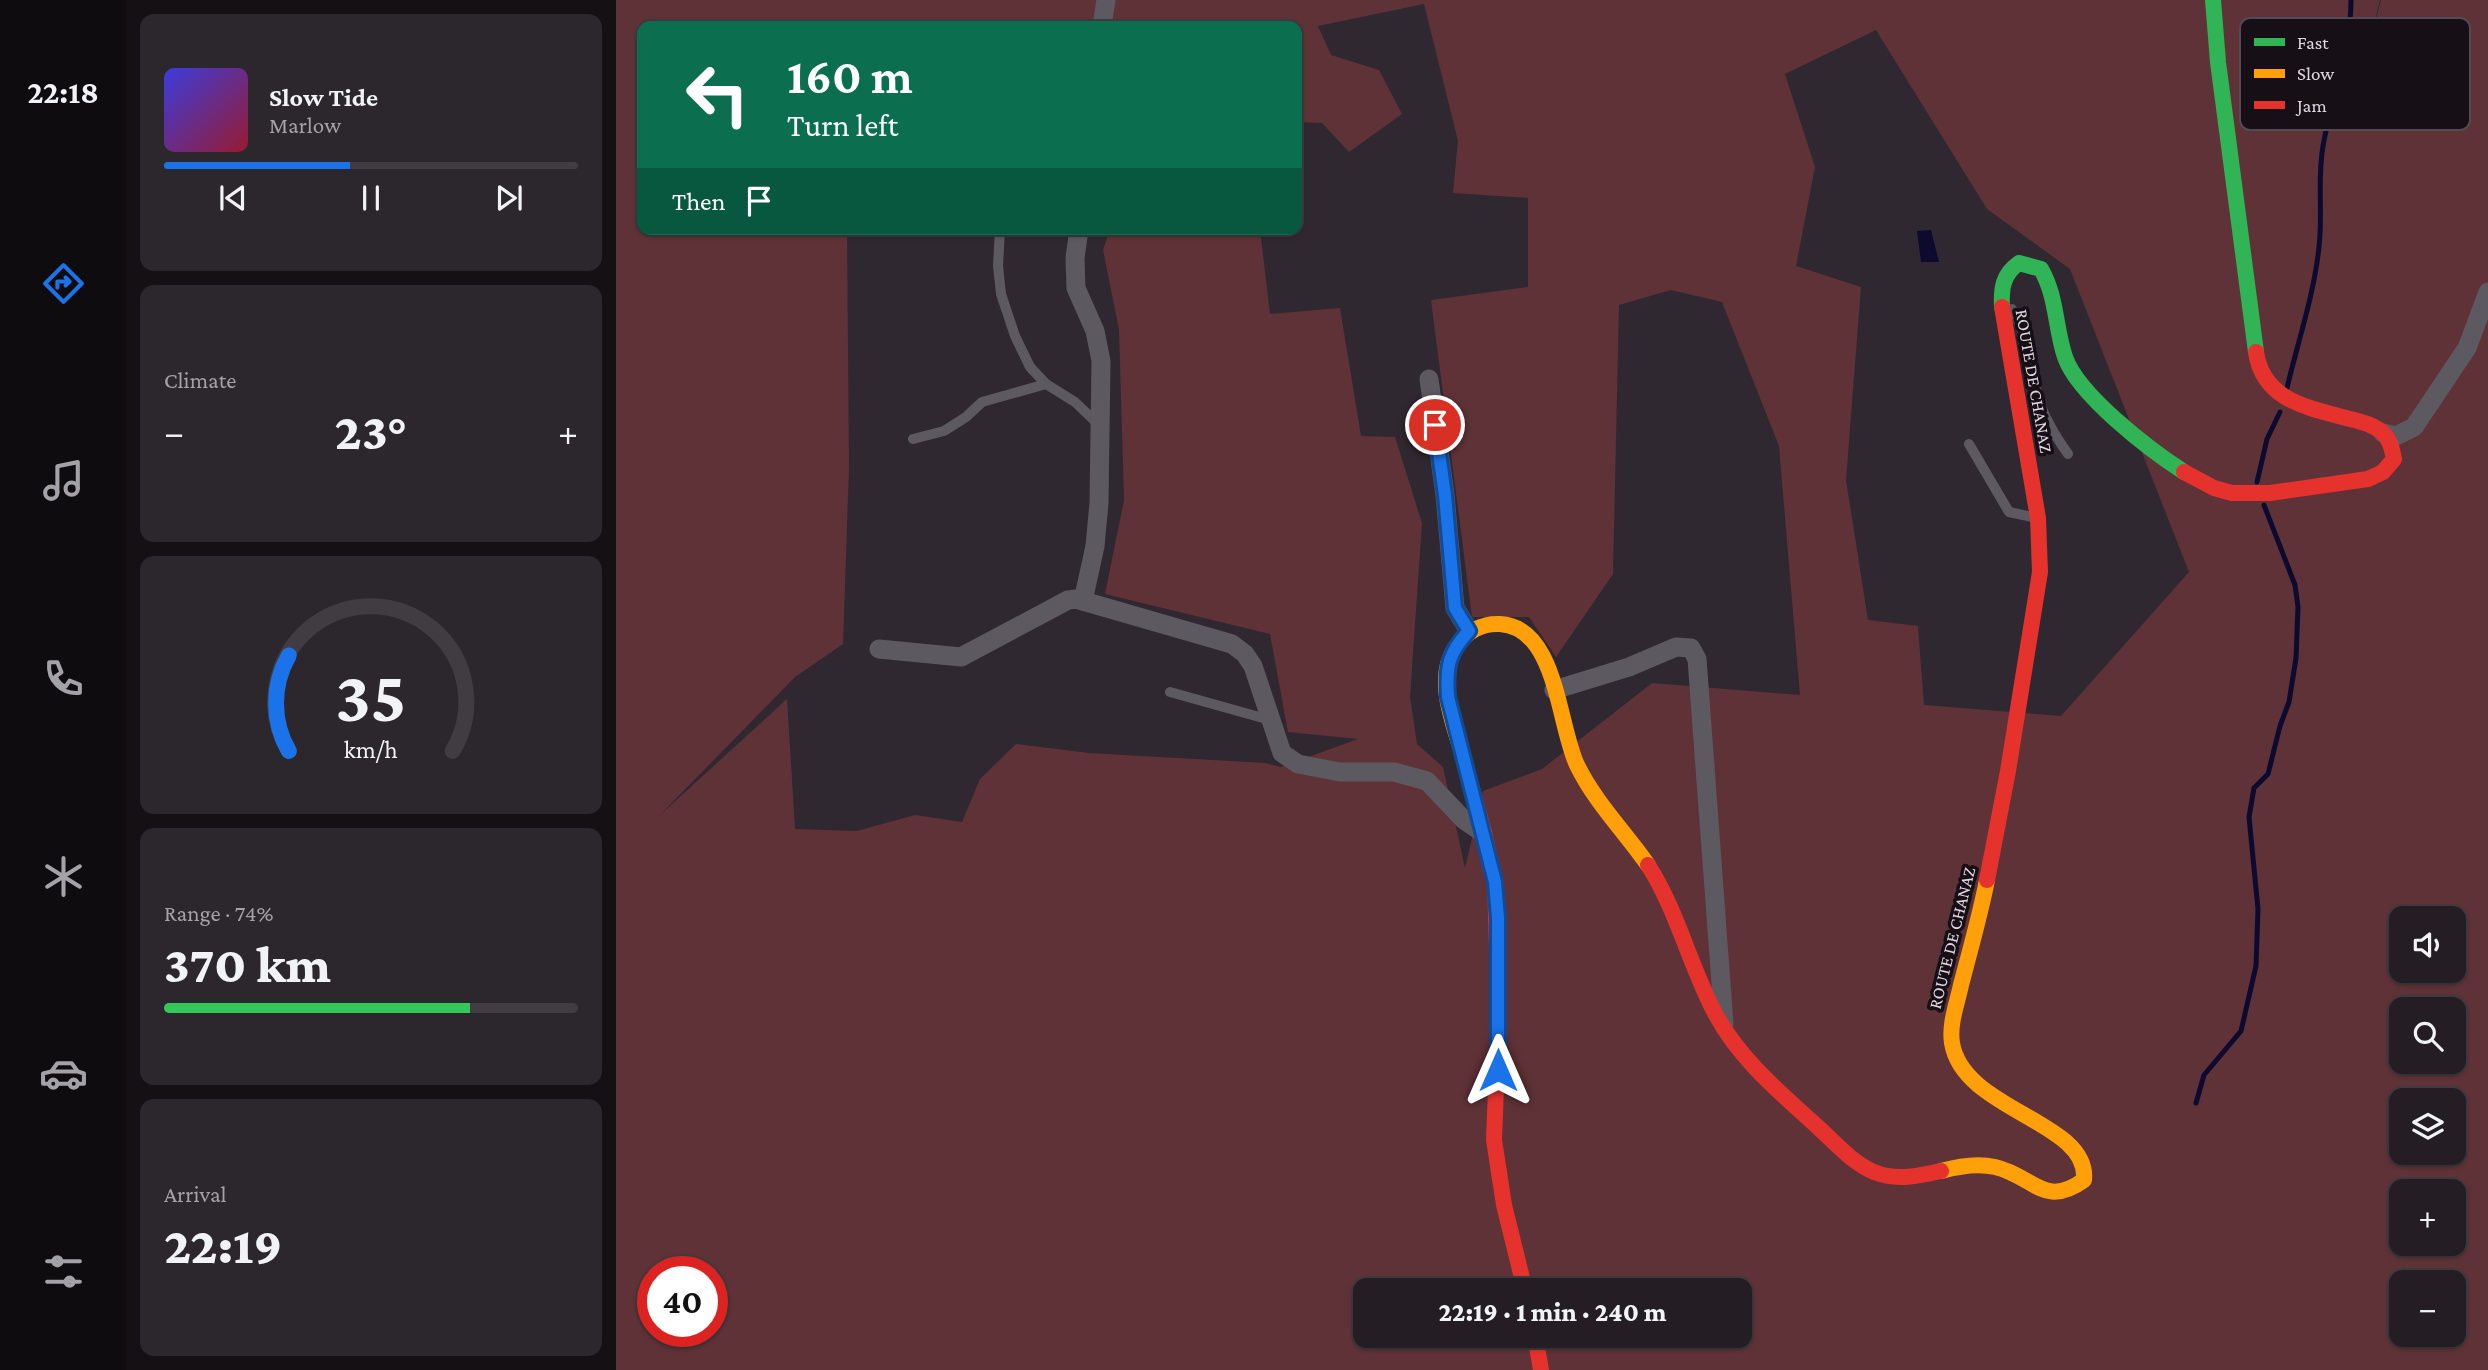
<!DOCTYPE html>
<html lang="en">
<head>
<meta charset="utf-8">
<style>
	:root { --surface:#241e24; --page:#2c272c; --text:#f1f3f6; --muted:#a3a2a6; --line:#413c41; --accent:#1a73e8 }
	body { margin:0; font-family:"Crimson Pro",serif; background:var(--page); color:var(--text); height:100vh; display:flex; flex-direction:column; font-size:26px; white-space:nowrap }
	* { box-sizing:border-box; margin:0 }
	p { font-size:23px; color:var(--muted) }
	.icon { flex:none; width:38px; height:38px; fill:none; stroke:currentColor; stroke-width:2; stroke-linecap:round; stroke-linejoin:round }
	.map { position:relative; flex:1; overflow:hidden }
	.panel { display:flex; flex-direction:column; gap:14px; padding:14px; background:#141014; width:490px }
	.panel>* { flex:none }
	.top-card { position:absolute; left:21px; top:21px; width:665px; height:214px; border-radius:14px; box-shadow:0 2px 5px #0004,0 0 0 2px var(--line); background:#0b6e4f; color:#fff; overflow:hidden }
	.controls { position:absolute; left:1773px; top:906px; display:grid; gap:14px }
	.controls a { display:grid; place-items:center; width:77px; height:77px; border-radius:14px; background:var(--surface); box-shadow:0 2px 5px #0004,0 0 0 2px var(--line); font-size:35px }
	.speed { position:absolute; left:21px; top:1256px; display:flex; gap:14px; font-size:35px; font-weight:700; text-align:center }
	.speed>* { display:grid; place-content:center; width:91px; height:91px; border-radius:50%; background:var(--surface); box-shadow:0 2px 5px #0004,0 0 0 2px var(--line); line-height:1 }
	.speed .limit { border:10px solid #d22; background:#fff; color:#111 }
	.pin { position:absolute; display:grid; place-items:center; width:60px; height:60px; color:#fff; margin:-30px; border:4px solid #fff; border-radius:50%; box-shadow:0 2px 7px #0007 }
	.me { position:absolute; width:77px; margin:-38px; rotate:0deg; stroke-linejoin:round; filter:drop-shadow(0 0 5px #0008) }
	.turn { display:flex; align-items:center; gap:24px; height:147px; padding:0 35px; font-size:32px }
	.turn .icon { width:91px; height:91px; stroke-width:2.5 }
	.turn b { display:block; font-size:49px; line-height:60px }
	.then { display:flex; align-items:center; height:66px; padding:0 35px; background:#0003; gap:14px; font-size:26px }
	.big { font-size:52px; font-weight:800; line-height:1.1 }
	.panel .widget { flex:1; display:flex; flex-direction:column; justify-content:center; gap:10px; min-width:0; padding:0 24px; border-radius:14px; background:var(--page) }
	.panel .dial { align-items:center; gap:0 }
	.dial svg { height:182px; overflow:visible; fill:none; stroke:var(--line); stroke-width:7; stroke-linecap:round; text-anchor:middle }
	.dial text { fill:var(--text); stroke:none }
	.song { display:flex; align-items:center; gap:21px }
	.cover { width:84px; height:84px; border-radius:10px; background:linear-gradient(135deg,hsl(240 70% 55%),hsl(350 70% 35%)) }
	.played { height:7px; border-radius:4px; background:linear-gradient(90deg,var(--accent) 45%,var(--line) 45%) }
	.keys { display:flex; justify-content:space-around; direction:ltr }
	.heat { display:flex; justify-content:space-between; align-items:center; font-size:38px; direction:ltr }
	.charge { height:10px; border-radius:5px; background:linear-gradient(90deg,#34c759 74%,var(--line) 0) }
	.trip { position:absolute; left:737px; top:1278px; width:399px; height:70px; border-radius:14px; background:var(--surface); box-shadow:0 2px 5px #0004,0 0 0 2px var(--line); font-weight:800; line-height:70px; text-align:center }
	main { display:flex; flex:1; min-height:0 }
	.tab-bar { display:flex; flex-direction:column; width:126px; justify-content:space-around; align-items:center; background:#0e0c0e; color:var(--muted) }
	.tab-bar .icon { width:49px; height:49px }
	.tab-bar .active { color:var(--accent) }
	.tab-bar b { font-size:32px; color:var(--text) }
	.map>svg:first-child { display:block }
</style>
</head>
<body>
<main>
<nav class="tab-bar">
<b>22:18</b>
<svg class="icon active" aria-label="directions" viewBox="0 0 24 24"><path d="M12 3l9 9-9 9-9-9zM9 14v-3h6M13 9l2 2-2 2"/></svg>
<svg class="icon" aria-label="music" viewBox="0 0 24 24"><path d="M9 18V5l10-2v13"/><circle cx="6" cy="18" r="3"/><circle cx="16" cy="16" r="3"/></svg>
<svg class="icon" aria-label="phone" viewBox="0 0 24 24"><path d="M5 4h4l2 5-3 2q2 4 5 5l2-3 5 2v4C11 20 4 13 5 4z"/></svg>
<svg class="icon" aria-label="climate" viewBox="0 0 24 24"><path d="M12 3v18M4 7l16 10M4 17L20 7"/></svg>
<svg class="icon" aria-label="car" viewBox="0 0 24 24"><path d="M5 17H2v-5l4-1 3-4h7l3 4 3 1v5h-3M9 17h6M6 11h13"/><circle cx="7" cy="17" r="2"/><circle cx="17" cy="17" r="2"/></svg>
<svg class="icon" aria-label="filters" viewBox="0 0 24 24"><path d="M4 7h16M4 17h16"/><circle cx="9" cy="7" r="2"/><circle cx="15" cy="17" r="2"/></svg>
</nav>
<section class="panel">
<div class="widget">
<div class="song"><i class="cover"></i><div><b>Slow Tide</b><p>Marlow</p></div></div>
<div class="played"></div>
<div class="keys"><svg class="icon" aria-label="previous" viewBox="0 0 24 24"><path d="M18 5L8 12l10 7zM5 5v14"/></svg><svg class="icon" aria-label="pause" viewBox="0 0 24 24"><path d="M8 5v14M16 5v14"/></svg><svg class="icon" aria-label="next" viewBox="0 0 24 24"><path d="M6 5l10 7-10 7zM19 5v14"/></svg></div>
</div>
<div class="widget"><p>Climate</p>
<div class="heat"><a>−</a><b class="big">23°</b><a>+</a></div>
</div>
<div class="widget dial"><svg viewBox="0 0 100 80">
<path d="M14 69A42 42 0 1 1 86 69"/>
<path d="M14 69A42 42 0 0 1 14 27" stroke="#1a73e8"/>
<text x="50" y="56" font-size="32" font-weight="700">35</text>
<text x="50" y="72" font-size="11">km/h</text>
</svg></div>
<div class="widget"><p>Range · 74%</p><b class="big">370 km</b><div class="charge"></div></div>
<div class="widget"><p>Arrival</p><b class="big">22:19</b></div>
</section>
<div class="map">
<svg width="1872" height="1370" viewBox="0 0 1872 1370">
	<rect width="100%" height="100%" fill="#302830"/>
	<path fill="#5f3237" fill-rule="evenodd" d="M0 0H1764L1748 65 1765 0H1872V1370H0ZM808 4 842 141 837 193 912 198V287L815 300 856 617H913L940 657 997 574 1003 305 1055 290 1106 302 1163 446 1184 695 1036 683 926 769 867 791 849 868 827 767 801 744 794 697 806 523 779 437 745 436 724 308 654 314 644 229H494L487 250 503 329 508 500 489 594 654 634 672 732 742 739 665 767 649 763 473 753 400 744 364 779 346 822 299 815 241 831 179 829 171 699 44 815 179 677 227 644 233 468 231 229H26V26H681V122L706 123 733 152 786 114 763 70 715 55 702 26ZM1260 30 1371 209 1454 269 1573 572 1445 716 1308 705 1302 626 1252 620 1230 480 1245 287 1180 266 1199 167 1169 74ZM1785 919H1838V971H1785ZM1785 1010H1838V1062H1785ZM1785 1101H1838V1153H1785ZM1785 1192H1838V1244H1785ZM37 1272H96V1332H37ZM1785 1283H1838V1335H1785ZM749 1290H1124V1335H749Z"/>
	<polygon fill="#0d0a2f" points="1315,230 1323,262 1305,262 1301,231"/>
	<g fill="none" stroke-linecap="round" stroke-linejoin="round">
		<g stroke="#0d0a2f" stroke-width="5">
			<path d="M1671 388C1682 341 1698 295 1703 247 1707 214 1701 180 1707 146 1716 96 1735 51 1735 0"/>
			<polyline points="1641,482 1651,439 1664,412"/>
			<polyline points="1580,1103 1588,1075 1625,1031 1640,966 1642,909 1633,817 1638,788 1652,774 1664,726 1673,702 1680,658 1682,607 1679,585 1648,505"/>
		</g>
		<g stroke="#5d5960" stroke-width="10">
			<polyline points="384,229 382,266 385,294 399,336 414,367 430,384 459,402 483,425"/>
			<path d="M1396 309C1412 335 1415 370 1423 400 1429 420 1440 437 1452 454"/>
			<polyline points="297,439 328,431 350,417 366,402 430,384"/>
			<polyline points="1353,444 1393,512 1421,518"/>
			<polyline points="554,692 654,720"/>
		</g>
		<g stroke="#5d5960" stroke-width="19">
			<polyline points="486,26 490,0"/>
			<polyline points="463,229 459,258 460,288 479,331 485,361 483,503 479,546 467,601"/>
			<polyline points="813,379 829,495 839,608 853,631"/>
			<polyline points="1767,433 1780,436 1798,427 1851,348 1872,292"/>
			<polyline points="263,649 345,657 452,600 460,599 616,644 629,654 637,666 666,753 682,764 724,772 778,772 811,781 848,820 867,833"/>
			<polyline points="938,690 1013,667 1060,647 1075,648 1081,659 1108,1024"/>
		</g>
		<g stroke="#30b455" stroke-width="16">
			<polyline points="1597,0 1602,62 1640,352"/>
			<path d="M1386 307C1385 288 1387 274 1403 263L1425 269C1441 297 1439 327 1449 357 1462 395 1534 450 1568 472"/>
		</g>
		<g stroke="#ff9f0a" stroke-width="16">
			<path d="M847 756C837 722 817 676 842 644 852 631 867 623 884 624 941 627 942 725 961 765 979 802 1009 832 1032 865"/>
			<path d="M1325 1171C1343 1166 1362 1163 1379 1167 1418 1176 1428 1209 1468 1180 1474 1121 1347 1111 1336 1043 1333 1024 1341 1004 1345 985 1354 950 1364 916 1371 880"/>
		</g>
		<g stroke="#e5322d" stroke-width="16">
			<path d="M1568 472 1598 488 1616 493H1654L1752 479 1767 472 1778 459C1776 450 1775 441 1768 434 1759 425 1746 422 1734 419 1693 408 1647 401 1640 352"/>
			<polyline points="847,756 867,829 879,881 883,1012 878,1140 888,1205 909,1290"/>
			<path d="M1032 865C1062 912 1074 967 1100 1015 1124 1060 1167 1095 1204 1129 1220 1144 1237 1163 1258 1172 1280 1181 1303 1176 1325 1171"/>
			<polyline points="1371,880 1392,771 1424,572 1422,518 1386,307"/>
			<polyline points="919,1335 925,1370"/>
		</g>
	</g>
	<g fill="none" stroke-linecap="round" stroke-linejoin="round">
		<g stroke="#114b97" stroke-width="18">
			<path id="route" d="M819 425 829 495 839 608 853 631C832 653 830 667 832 697L879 882 882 918V1070"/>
		</g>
		<use href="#route" stroke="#1a73e8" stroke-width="12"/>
	</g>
	<g text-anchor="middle" stroke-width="7" stroke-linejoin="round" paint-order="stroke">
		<g font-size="18" fill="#e0d6e0" stroke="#161016">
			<text transform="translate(1418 381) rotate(80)" y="6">ROUTE DE CHANAZ</text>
			<text transform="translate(1336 938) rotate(-76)" y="6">ROUTE DE CHANAZ</text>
		</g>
	</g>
	<rect x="1624" y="18" width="230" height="112" rx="10" fill="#161016" stroke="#534b53" stroke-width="2"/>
	<rect x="1638" y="38" width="31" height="8" fill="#30b455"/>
	<rect x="1638" y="69" width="31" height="9" fill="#ff9f0a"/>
	<rect x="1638" y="101" width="31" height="8" fill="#e5322d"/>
	<g font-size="19" fill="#e0d6e0">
		<text x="1681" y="49">Fast</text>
		<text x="1681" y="80">Slow</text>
		<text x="1681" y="112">Jam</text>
	</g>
</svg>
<div class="controls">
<a><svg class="icon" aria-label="sound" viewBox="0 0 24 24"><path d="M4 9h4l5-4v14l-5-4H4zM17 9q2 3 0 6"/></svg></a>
<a><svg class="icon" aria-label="search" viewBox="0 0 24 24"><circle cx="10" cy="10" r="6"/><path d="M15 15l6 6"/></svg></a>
<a><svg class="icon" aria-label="layers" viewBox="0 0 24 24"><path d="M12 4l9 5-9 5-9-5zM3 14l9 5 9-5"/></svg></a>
<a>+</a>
<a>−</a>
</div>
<div class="speed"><div class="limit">40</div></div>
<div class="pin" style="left:819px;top:425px;background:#d93025"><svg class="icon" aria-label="arrive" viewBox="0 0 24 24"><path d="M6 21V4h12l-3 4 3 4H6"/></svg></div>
<svg class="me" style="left:882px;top:1070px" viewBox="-20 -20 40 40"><path d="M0-17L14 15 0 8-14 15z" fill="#1a73e8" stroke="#fff" stroke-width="4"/></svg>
<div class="trip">22:19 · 1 min · 240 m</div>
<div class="top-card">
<div class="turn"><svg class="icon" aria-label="left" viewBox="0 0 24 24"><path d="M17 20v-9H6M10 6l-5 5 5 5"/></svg><div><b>160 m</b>Turn left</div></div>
<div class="then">Then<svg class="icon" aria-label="arrive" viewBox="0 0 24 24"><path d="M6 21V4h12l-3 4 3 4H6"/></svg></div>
</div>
</div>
</main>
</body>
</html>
